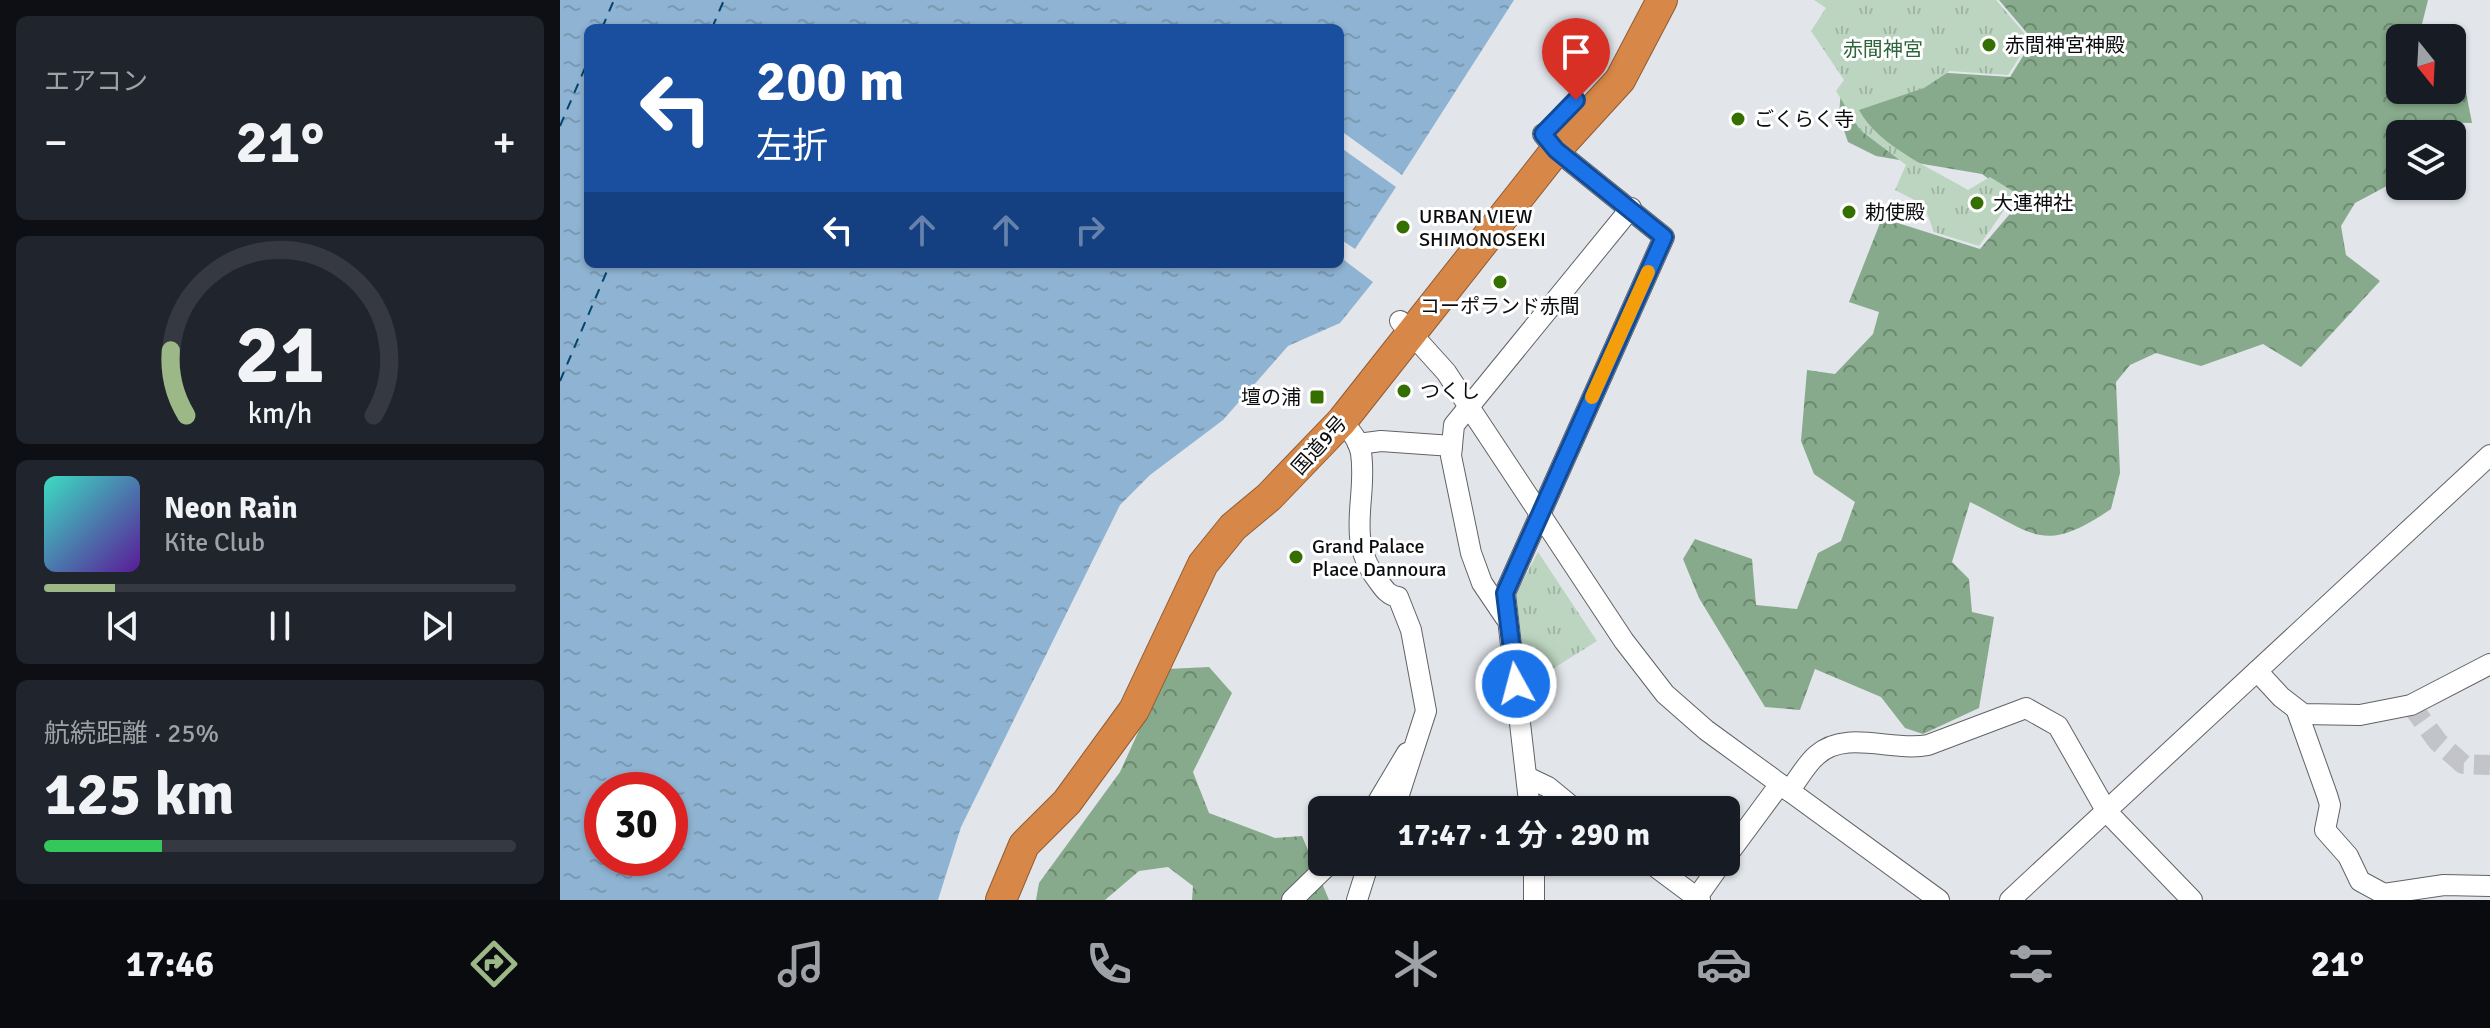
<!DOCTYPE html>
<html lang="ja">
<head>
<meta charset="utf-8">
<style>
	:root { --surface:#171b24; --page:#20242c; --text:#f1f3f6; --muted:#9ea1a6; --line:#363941; --accent:#9cb887 }
	body { margin:0; font-family:Signika,"Noto Sans JP",sans-serif; background:var(--page); color:var(--text); height:100vh; display:flex; flex-direction:column; font-size:30px; white-space:nowrap }
	* { box-sizing:border-box; margin:0 }
	p { font-size:26px; color:var(--muted) }
	.icon { flex:none; width:44px; height:44px; fill:none; stroke:currentColor; stroke-width:2; stroke-linecap:round; stroke-linejoin:round }
	.map { position:relative; flex:1; overflow:hidden }
	.panel { display:flex; flex-direction:column; gap:16px; padding:16px; background:#0d0f14; width:560px }
	.panel>* { flex:none }
	.guide { position:absolute; left:24px; top:24px; width:760px; height:244px; border-radius:12px; box-shadow:0 2px 6px #0004; background:#1a4fa0; color:#fff; overflow:hidden }
	.needle { width:52px; rotate:162deg }
	.fabs { position:absolute; left:1826px; top:24px; display:grid; gap:16px }
	.fabs a { display:grid; place-items:center; width:80px; height:80px; border-radius:12px; background:var(--surface); box-shadow:0 2px 6px #0004; font-size:40px }
	.speed { position:absolute; left:24px; top:772px; display:flex; gap:16px; font-size:40px; font-weight:700; text-align:center }
	.speed>* { display:grid; place-content:center; width:104px; height:104px; border-radius:50%; background:var(--surface); box-shadow:0 2px 6px #0004; line-height:1 }
	.speed .limit { border:12px solid #d22; background:#fff; color:#111 }
	.pin { position:absolute; display:grid; place-items:center; width:68px; height:68px; color:#fff; margin:-82px -34px; border-radius:50% 50% 50% 0; rotate:-45deg; box-shadow:0 0 8px #0007 }
	.pin .icon { rotate:45deg }
	.me { position:absolute; width:88px; margin:-44px; rotate:353deg; stroke-linejoin:round; filter:drop-shadow(0 0 6px #0008) }
	.turn { display:flex; align-items:center; gap:28px; height:168px; padding:0 40px; font-size:36px }
	.turn .icon { width:104px; height:104px; stroke-width:2.5 }
	.turn b { display:block; font-size:56px; line-height:68px }
	.lanes { display:flex; align-items:center; height:76px; padding:0 40px; background:#0003; justify-content:center; gap:40px; direction:ltr }
	.lanes .off { opacity:.35 }
	.big { font-size:60px; font-weight:700; line-height:1.1 }
	.panel .tile { flex:1; display:flex; flex-direction:column; justify-content:center; gap:12px; min-width:0; padding:0 28px; border-radius:12px; background:var(--page) }
	.panel .dial { align-items:center; gap:0 }
	.dial svg { height:208px; overflow:visible; fill:none; stroke:var(--line); stroke-width:7; stroke-linecap:round; text-anchor:middle }
	.dial text { fill:var(--text); stroke:none }
	.song { display:flex; align-items:center; gap:24px }
	.cover { width:96px; height:96px; border-radius:12px; background:linear-gradient(135deg,hsl(170 70% 55%),hsl(270 70% 35%)) }
	.played { height:8px; border-radius:4px; background:linear-gradient(90deg,var(--accent) 15%,var(--line) 15%) }
	.keys { display:flex; justify-content:space-around; direction:ltr }
	.heat { display:flex; justify-content:space-between; align-items:center; font-size:44px; direction:ltr }
	.charge { height:12px; border-radius:6px; background:linear-gradient(90deg,#34c759 25%,var(--line) 0) }
	.trip { position:absolute; left:748px; top:796px; width:432px; height:80px; border-radius:12px; background:var(--surface); box-shadow:0 2px 6px #0004; font-weight:700; line-height:80px; text-align:center }
	.dock { display:flex; height:128px; justify-content:space-around; align-items:center; background:#090b0e; color:var(--muted) }
	.dock .icon { width:56px; height:56px }
	.dock .active { color:var(--accent) }
	.dock b { font-size:36px; color:var(--text) }
	main { display:flex; flex:1; min-height:0 }
	.map>svg:first-child { display:block }
</style>
</head>
<body>
<main>
<section class="panel">
<div class="tile"><p>エアコン</p>
<div class="heat"><a>−</a><b class="big">21°</b><a>+</a></div>
</div>
<div class="tile dial"><svg viewBox="0 0 100 80">
<path d="M14 69A42 42 0 1 1 86 69"/>
<path d="M14 69A42 42 0 0 1 8 44" stroke="#9cb887"/>
<text x="50" y="56" font-size="32" font-weight="700">21</text>
<text x="50" y="72" font-size="11">km/h</text>
</svg></div>
<div class="tile">
<div class="song"><i class="cover"></i><div><b>Neon Rain</b><p>Kite Club</p></div></div>
<div class="played"></div>
<div class="keys"><svg class="icon" aria-label="previous" viewBox="0 0 24 24"><path d="M18 5L8 12l10 7zM5 5v14"/></svg><svg class="icon" aria-label="pause" viewBox="0 0 24 24"><path d="M8 5v14M16 5v14"/></svg><svg class="icon" aria-label="next" viewBox="0 0 24 24"><path d="M6 5l10 7-10 7zM19 5v14"/></svg></div>
</div>
<div class="tile"><p>航続距離 · 25%</p><b class="big">125 km</b><div class="charge"></div></div>
</section>
<div class="map">
<svg width="1930" height="900" viewBox="0 0 1930 900">
	<defs>
		<pattern id="forest-crowns" width="20" height="18" patternUnits="userSpaceOnUse" patternTransform="scale(2)"><rect width="20" height="18" fill="#86aa8b"/><path d="M2 6a3 3 0 1 1 6 0M12 15a3 3 0 1 1 6 0" fill="none" stroke="#6c8970"/></pattern>
		<pattern id="park-tufts" width="24" height="20" patternUnits="userSpaceOnUse" patternTransform="scale(2)"><rect width="24" height="20" fill="#bcd5c0"/><path d="M3 7l-1-3M5 7V3M7 7l1-3M15 17l-1-3M17 17v-4M19 17l1-3" fill="none" stroke="#a0b6a4"/></pattern>
		<pattern id="water-ripples" width="26" height="14" patternUnits="userSpaceOnUse" patternTransform="scale(2)"><rect width="26" height="14" fill="#8fb3d2"/><path d="M2 4q2-2 4 0t4 0M15 11q2-2 4 0t4 0" fill="none" stroke="#7a99b3"/></pattern>
	</defs>
	<rect width="100%" height="100%" fill="#e2e5ea"/>
	<g fill="url(#forest-crowns)">
		<path d="M1439 0H1868L1860 32 1883 38H1840V90H1892V40L1896 41 1912 123 1872 122 1865 134H1840L1838 180 1795 203 1781 226 1786 255 1820 281 1741 367 1703 344 1641 366 1596 353 1570 365 1556 382 1560 473 1551 509C1482 556 1474 533 1410 502L1392 562 1409 579 1412 612 1434 617 1419 708 1363 734 1345 728 1321 697 1255 669 1240 710 1205 707 1139 598 1123 559 1135 539 1192 559 1196 605 1237 609 1258 553 1281 541 1295 502 1254 474 1241 441 1247 370 1275 374 1313 334 1319 312 1289 302 1322 218 1420 249 1460 202 1422 174 1316 156 1288 142 1279 116 1281 89 1342 70 1450 77 1473 40Z"/>
		<polygon points="649,667 672,693 633,772 649,813 715,838 742,836 769,900 632,900 633,886 608,867 579,871 545,900 476,900 479,883 560,772 607,669"/>
	</g>
	<g fill="url(#park-tufts)">
		<path d="M1254 0H1436L1470 40 1448 75 1390 71 1364 88 1299 110C1319 147 1373 169 1408 190L1430 177 1456 193 1419 246 1374 232 1364 205 1335 190 1346 165 1300 130 1276 91 1284 80 1251 31 1266 8Z"/>
		<polygon points="978,552 1037,641 967,685 956,594"/>
	</g>
	<g fill="url(#water-ripples)" fill-rule="evenodd">
		<path d="M0 0H954L842 175 784 133 780 138V28H28V264H780V257L813 282 780 323 728 346 663 420 590 475 560 505 401 827 378 900H0ZM42 790H110V858H42Z"/>
		<polygon points="780,147 836,187 795,249 780,239"/>
	</g>
	<g fill="none" stroke-linecap="round" stroke-linejoin="round">
		<g stroke="#04456d" stroke-width="2" stroke-dasharray="10 8" stroke-linecap="butt">
			<polyline points="42,28 54,0"/>
			<polyline points="152,28 164,0"/>
			<polyline points="0,126 28,61"/>
			<polyline points="0,381 50,264"/>
		</g>
		<polyline stroke="#c2c4c9" stroke-width="20" stroke-dasharray="20 10" stroke-linecap="butt" points="1851,705 1878,742 1903,764 1930,765"/>
		<g stroke="#616367" stroke-width="22">
			<g id="minor">
				<polyline points="840,321 886,372 1064,641 1105,694 1146,730 1379,900"/>
				<path d="M782 421C790 431 799 440 801 453 808 500 784 539 819 582 824 589 829 596 838 597L851 630 866 711 834 810"/>
				<polyline points="798,444 821,441 892,446"/>
				<polyline points="945,617 922,583 911,553 891,456 894,425 1071,208"/>
				<polyline points="1697,671 1721,697 1743,714 1800,715 1851,705 1930,664"/>
				<polyline points="1737,711 1767,795 1770,805 1765,830 1788,856 1800,881 1824,894 1884,885 1930,886"/>
				<polyline points="967,777 988,787 1016,810"/>
				<path d="M1229 791C1238 780 1246 764 1257 755 1286 729 1332 752 1368 745L1466 708 1498 726 1547 812 1632 900"/>
				<polyline points="813,810 847,753"/>
				<polyline points="970,810 945,593 1104,237 996,150 983,134"/>
				<polyline points="1166,857 1220,784"/>
				<polyline points="1089,862 1140,900"/>
				<polyline points="732,900 771,862"/>
				<polyline points="797,900 809,862"/>
				<polyline points="974,900 974,862"/>
				<polyline points="1135,900 1162,862"/>
				<polyline points="1450,900 1930,455"/>
			</g>
		</g>
		<g stroke="#905c33" stroke-width="32">
			<polyline id="highway" points="441,900 464,845 507,802 574,710 643,564 673,527 709,497 782,421 996,150 1060,80 1102,0"/>
		</g>
		<use href="#minor" stroke="#fff" stroke-width="20"/>
		<use href="#highway" stroke="#d78747" stroke-width="30"/>
	</g>
	<g fill="none" stroke-linecap="round" stroke-linejoin="round">
		<g stroke="#114b97" stroke-width="20">
			<polyline id="route" points="956,684 945,593 1104,237 996,150 983,134 1016,100"/>
		</g>
		<use href="#route" stroke="#1a73e8" stroke-width="14"/>
		<polyline stroke="#f59e0b" stroke-width="14" points="1032,397 1088,272"/>
	</g>
	<g fill="#346f00" stroke="#fff" stroke-width="3">
		<circle cx="1429" cy="45" r="8"/>
		<circle cx="1178" cy="119" r="8"/>
		<circle cx="1417" cy="203" r="8"/>
		<circle cx="1289" cy="212" r="8"/>
		<circle cx="843" cy="227" r="8"/>
		<circle cx="940" cy="282" r="8"/>
		<circle cx="844" cy="391" r="8"/>
		<rect x="749" y="389" width="16" height="16" rx="4"/>
		<circle cx="736" cy="557" r="8"/>
	</g>
	<g text-anchor="middle" stroke-width="6" stroke-linejoin="round" paint-order="stroke">
		<g font-size="20" fill="#0b0c0e" stroke="#fff" text-anchor="start">
			<text x="1445" y="52">赤間神宮神殿</text>
			<text x="1194" y="126">ごくらく寺</text>
			<text x="1433" y="210">大連神社</text>
			<text x="1305" y="219">勅使殿</text>
			<text x="859" y="223">URBAN VIEW<tspan x="859" dy="23">SHIMONOSEKI</tspan></text>
			<text x="940" y="313" text-anchor="middle">コーポランド赤間</text>
			<text x="860" y="398">つくし</text>
			<text x="741" y="404" text-anchor="end">壇の浦</text>
			<text x="752" y="553">Grand Palace<tspan x="752" dy="23">Place Dannoura</tspan></text>
		</g>
		<g font-size="20" fill="#2e653b" stroke="#fff">
			<text x="1323" y="56">赤間神宮</text>
		</g>
		<g font-size="20" fill="#0b0c0e" stroke="#fff">
			<text transform="translate(759 445) rotate(-48)" y="7">国道9号</text>
		</g>
	</g>
</svg>
<div class="fabs">
<a><svg class="needle" viewBox="-14 -14 28 28"><path d="M0-13l5 13h-10z" fill="#e53935"/><path d="M0 13l5-13h-10z" fill="#9ea1a6"/></svg></a>
<a><svg class="icon" aria-label="layers" viewBox="0 0 24 24"><path d="M12 4l9 5-9 5-9-5zM3 14l9 5 9-5"/></svg></a>
</div>
<div class="speed"><div class="limit">30</div></div>
<div class="pin" style="left:1016px;top:100px;background:#d93025"><svg class="icon" aria-label="arrive" viewBox="0 0 24 24"><path d="M6 21V4h12l-3 4 3 4H6"/></svg></div>
<svg class="me" style="left:956px;top:684px" viewBox="-20 -20 40 40"><circle r="17" fill="#1a73e8" stroke="#fff" stroke-width="3"/><path d="M0-11L8 9 0 5-8 9z" fill="#fff"/></svg>
<div class="trip">17:47 · 1 分 · 290 m</div>
<div class="guide">
<div class="turn"><svg class="icon" aria-label="left" viewBox="0 0 24 24"><path d="M17 20v-9H6M10 6l-5 5 5 5"/></svg><div><b>200 m</b>左折</div></div>
<div class="lanes"><svg class="icon" aria-label="left" viewBox="0 0 24 24"><path d="M17 20v-9H6M10 6l-5 5 5 5"/></svg><svg class="icon off" aria-label="ahead" viewBox="0 0 24 24"><path d="M12 20V5M6 11l6-6 6 6"/></svg><svg class="icon off" aria-label="ahead" viewBox="0 0 24 24"><path d="M12 20V5M6 11l6-6 6 6"/></svg><svg class="icon off" aria-label="right" viewBox="0 0 24 24"><path d="M7 20v-9h11M14 6l5 5-5 5"/></svg></div>
</div>
</div>
</main>
<nav class="dock">
<b>17:46</b>
<svg class="icon active" aria-label="directions" viewBox="0 0 24 24"><path d="M12 3l9 9-9 9-9-9zM9 14v-3h6M13 9l2 2-2 2"/></svg>
<svg class="icon" aria-label="music" viewBox="0 0 24 24"><path d="M9 18V5l10-2v13"/><circle cx="6" cy="18" r="3"/><circle cx="16" cy="16" r="3"/></svg>
<svg class="icon" aria-label="phone" viewBox="0 0 24 24"><path d="M5 4h4l2 5-3 2q2 4 5 5l2-3 5 2v4C11 20 4 13 5 4z"/></svg>
<svg class="icon" aria-label="climate" viewBox="0 0 24 24"><path d="M12 3v18M4 7l16 10M4 17L20 7"/></svg>
<svg class="icon" aria-label="car" viewBox="0 0 24 24"><path d="M5 17H2v-5l4-1 3-4h7l3 4 3 1v5h-3M9 17h6M6 11h13"/><circle cx="7" cy="17" r="2"/><circle cx="17" cy="17" r="2"/></svg>
<svg class="icon" aria-label="filters" viewBox="0 0 24 24"><path d="M4 7h16M4 17h16"/><circle cx="9" cy="7" r="2"/><circle cx="15" cy="17" r="2"/></svg>
<b>21°</b>
</nav>
</body>
</html>
